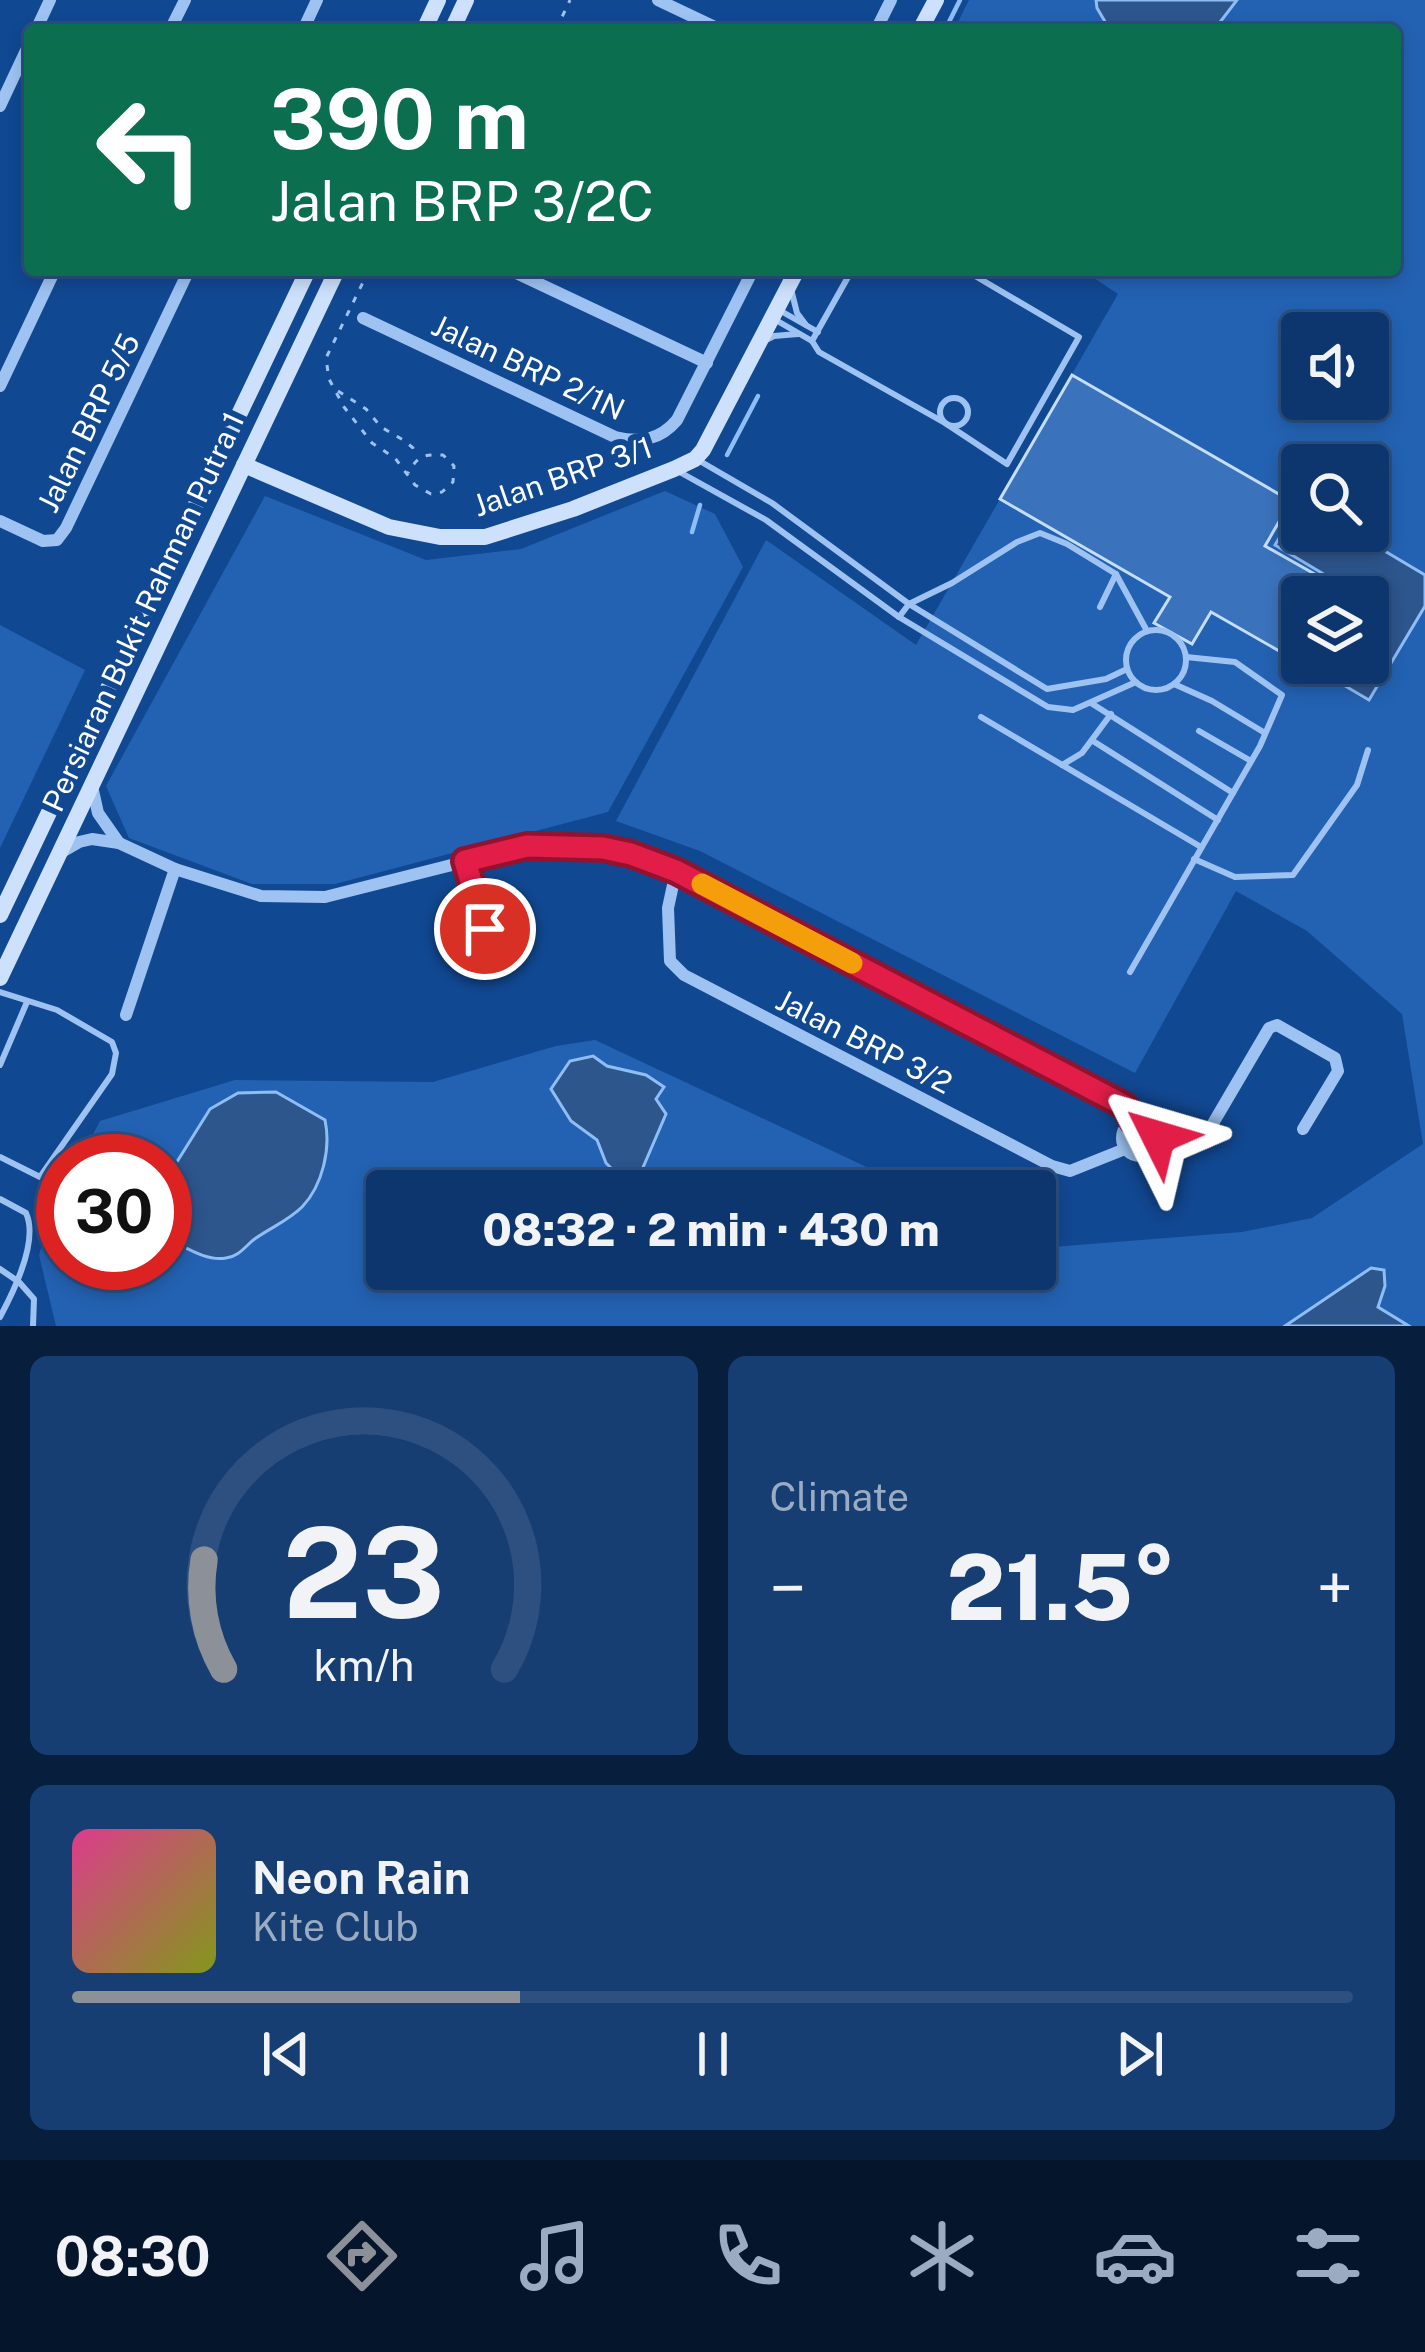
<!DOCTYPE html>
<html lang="en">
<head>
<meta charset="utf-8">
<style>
	:root { --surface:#0d366e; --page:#163e73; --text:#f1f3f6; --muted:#9aabc2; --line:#2d5081; --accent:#8c9099 }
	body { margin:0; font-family:"Public Sans",sans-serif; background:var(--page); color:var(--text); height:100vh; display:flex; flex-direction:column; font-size:45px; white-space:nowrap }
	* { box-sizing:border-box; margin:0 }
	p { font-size:39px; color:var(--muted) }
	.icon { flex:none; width:66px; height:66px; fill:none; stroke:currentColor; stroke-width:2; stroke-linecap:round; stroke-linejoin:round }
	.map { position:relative; height:1326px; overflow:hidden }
	.drawer { display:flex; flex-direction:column; gap:30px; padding:30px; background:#071e3c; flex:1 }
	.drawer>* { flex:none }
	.top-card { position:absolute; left:24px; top:24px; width:1377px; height:252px; border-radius:12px; box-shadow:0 6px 18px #0003,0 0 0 3px var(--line); background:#0b6e4f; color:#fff; overflow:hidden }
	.controls { position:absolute; left:1281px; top:312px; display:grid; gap:24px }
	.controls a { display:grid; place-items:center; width:108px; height:108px; border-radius:12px; background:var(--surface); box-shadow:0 6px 18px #0003,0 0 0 3px var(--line); font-size:60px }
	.speed { position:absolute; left:36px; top:1134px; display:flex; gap:24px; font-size:60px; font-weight:700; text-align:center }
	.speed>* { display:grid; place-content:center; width:156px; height:156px; border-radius:50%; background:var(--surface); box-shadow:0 6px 18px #0003,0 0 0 3px var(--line); line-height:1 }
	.speed .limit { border:18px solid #d22; background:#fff; color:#111 }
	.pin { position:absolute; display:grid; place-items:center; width:102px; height:102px; color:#fff; margin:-51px; border:6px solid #fff; border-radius:50%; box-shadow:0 3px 12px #0007 }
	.me { position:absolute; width:132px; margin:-66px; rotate:310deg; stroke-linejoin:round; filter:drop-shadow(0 0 9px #0008) }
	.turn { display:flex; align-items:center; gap:42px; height:252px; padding:0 48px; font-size:54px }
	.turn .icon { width:156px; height:156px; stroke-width:2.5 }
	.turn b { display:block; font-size:84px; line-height:102px }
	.big { font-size:90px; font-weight:800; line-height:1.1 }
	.drawer .card { flex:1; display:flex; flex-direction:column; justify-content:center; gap:18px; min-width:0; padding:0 42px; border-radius:18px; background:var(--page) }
	.drawer .dial { align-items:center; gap:0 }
	.dial svg { height:312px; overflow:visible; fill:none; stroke:var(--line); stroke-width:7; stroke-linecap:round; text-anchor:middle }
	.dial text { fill:var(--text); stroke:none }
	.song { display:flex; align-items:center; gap:36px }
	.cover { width:144px; height:144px; border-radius:18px; background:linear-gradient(135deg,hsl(330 70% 55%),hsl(70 70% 35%)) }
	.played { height:12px; border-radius:6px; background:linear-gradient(90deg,var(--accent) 35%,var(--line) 35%) }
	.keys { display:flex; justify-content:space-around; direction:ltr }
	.heat { display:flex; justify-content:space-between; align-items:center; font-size:66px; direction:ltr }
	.drawer .tiles { flex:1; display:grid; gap:30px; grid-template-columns:1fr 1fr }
	.card:last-child { grid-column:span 2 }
	.trip { position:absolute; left:366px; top:1170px; width:690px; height:120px; border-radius:12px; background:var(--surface); box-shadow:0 6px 18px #0003,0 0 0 3px var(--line); font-weight:800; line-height:120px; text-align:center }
	.tab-bar { display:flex; height:192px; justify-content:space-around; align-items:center; background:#05162c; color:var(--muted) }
	.tab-bar .icon { width:84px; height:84px }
	.tab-bar .on { color:var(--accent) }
	.tab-bar b { font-size:54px; color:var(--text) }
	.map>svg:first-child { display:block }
</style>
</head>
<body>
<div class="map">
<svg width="1425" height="1326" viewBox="0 0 1425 1326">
	<rect width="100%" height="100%" fill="#114892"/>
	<g fill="#2362b2" fill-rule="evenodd">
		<path d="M969 0H1425V1326H56L39 1255 53 1208 63 1190V1263H165V1161H79L100 1121 235 1080 433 1082 556 1046 595 1040 918 1191H387V1269H1035V1245L1040 1248 1242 1232 1312 1218 1423 1144 1402 1014 1307 931 1236 891 1135 1073 700 851 616 821 766 540 916 645 1118 294 1082 270H1395V30H954ZM1302 333H1368V399H1302ZM1302 465H1368V531H1302ZM1302 597H1368V663H1302Z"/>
		<polygon points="665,491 715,514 743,567 608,812 335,884 252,884 129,838 106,786 265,496 426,560 521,549"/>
		<polygon points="0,625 85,670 0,848"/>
	</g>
	<g fill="#2d568d" stroke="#8fbef6" stroke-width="3">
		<polygon points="1096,0 1237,0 1214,30 1110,30 1097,8"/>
		<polygon points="1301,502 1302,531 1351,531 1425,575 1425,606 1369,700 1318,670 1322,663 1368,663 1368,597 1329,597 1337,582 1275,545"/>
		<polygon points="593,1056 607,1066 646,1075 664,1087 656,1099 666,1114 638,1179 630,1174 618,1175 606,1163 597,1140 571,1121 551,1089 570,1061"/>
		<path d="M276 1092 325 1120C331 1148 323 1185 302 1207 289 1220 272 1227 256 1238 246 1245 239 1257 226 1258 206 1262 184 1246 166 1238L165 1181 210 1109 238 1093Z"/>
		<polygon points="1371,1268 1384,1270 1385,1286 1378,1307 1409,1326 1285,1326"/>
	</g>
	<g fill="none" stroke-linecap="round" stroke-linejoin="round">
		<g stroke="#8fbef6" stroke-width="4.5">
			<polyline points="945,30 960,0"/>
			<polyline points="825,271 826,270"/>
			<polyline points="727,455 758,396"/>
			<polyline points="692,532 700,505"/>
		</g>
	</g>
	<polygon fill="#3a72bb" stroke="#c5defd" stroke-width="3" points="1072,375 1291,501 1265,546 1327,581 1318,597 1302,597 1302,664 1211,612 1192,644 1154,623 1170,597 1000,499"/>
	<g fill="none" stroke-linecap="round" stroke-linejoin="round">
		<g stroke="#9ec3f3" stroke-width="3" stroke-dasharray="6 9" stroke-linecap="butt">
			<polyline points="556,30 570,0"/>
			<path d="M369 270 326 358 329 379 344 407 372 443 395 458 415 485 431 494 442 492 453 482 454 466 443 455C423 454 418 456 408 473"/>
			<polyline points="338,391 366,409 381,427 405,441 413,448 416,456"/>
		</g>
		<g stroke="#9ec3f3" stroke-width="6">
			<polyline points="852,270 812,341 819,352 945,423 1007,464 1079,337 965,270"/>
			<polyline points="792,293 797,313 806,325"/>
			<polyline points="779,310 818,332"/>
			<polyline points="774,319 812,341"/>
			<polyline points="764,341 774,336 798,334"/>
			<circle cx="954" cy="412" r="14"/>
			<polyline points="698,460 772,503 909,604 1047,689 1106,679 1127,669"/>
			<polyline points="676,470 766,520 899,617 1048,707 1073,710 1136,682"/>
			<polyline points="1100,607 1116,574"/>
			<polyline points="899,617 909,604 952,583 1017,542 1040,533 1067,544 1116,574 1147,631"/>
			<circle cx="1156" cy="660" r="30"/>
			<polyline points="1174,684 1212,701 1265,733"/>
			<polyline points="1091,703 1233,793"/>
			<polyline points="981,717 1201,847"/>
			<polyline points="1199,731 1251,761"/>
			<polyline points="1093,741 1218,820"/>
			<polyline points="1062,765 1082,753 1111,714"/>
			<polyline points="1194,859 1235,877 1293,875 1357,785 1368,750"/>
			<polyline points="1130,972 1260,746 1282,695 1235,662 1186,657"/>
			<polyline points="0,992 57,1010 112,1042 116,1053 112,1074 40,1177 0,1157"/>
			<polyline points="0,1065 27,1002"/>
			<path d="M0 1199 26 1213C39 1241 14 1291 0 1317"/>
			<polyline points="0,1269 19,1282 34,1299 33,1326"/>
		</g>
		<g stroke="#9ec3f3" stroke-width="12">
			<polyline points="658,0 721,30"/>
			<polyline points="36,30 50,0"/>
			<polyline points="170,30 185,0"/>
			<polyline points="303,30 317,0"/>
			<polyline points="876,30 891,0"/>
			<polyline points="0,106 30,42"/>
			<polyline points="510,270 707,363"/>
			<path d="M363 318 615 437C641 443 660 440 677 420L753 270"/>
			<polyline points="0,386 55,270"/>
			<polyline points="0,521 43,541 57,540 66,528 189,270"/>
			<polyline points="92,786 98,813 119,843"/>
			<polyline points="60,853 79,842 92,839 119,843 175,869 261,896 325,897 527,846 603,848 631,854 676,871 1125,1106 1133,1121"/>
			<polyline points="465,861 485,929"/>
			<polyline points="676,871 668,908 670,961 684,975 1052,1166 1070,1171 1125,1149"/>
			<polyline points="126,1015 175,869"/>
			<circle cx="1140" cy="1138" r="18"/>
			<polyline points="1157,1143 1176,1143 1205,1137 1269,1028 1277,1025 1335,1058 1338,1071 1303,1129"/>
		</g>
		<g stroke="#cde1fd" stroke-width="16">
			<polyline points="424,30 438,0"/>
			<polyline points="452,30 466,0"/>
			<polyline points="920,30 936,0"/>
			<polyline points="244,465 389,527 440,537 485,537 573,509 674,469 695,459 703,450 797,270"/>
			<polyline points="0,915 308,270"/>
			<polyline points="0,978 337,270"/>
		</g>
	</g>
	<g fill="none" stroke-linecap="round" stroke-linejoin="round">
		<g stroke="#92132f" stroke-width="30">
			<polyline id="route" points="485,929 465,861 527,846 603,848 631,854 676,871 1125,1106 1133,1121 1150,1123 1158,1137"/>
		</g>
		<use href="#route" stroke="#e11d48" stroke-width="21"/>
		<polyline stroke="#f59e0b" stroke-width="21" points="702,884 852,963"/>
	</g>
	<g text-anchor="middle" stroke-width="12" stroke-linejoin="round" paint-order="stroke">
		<g font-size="30" fill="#fff" stroke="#114892">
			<text transform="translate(528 368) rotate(25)" y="10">Jalan BRP 2/1N</text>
			<text transform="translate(89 423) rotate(-64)" y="10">Jalan BRP 5/5</text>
			<text transform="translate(563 477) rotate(-19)" y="10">Jalan BRP 3/1</text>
			<text transform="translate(144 612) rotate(-65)" y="10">Persiaran Bukit Rahman Putra 1</text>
			<text transform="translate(864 1042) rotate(27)" y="10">Jalan BRP 3/2</text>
		</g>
	</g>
</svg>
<div class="controls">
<a><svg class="icon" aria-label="sound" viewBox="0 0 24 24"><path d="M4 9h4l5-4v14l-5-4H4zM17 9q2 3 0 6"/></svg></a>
<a><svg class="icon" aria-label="search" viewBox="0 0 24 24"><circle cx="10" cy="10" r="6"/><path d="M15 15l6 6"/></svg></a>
<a><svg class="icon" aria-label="layers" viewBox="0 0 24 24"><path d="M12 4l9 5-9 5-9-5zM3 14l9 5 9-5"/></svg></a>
</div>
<div class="speed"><div class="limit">30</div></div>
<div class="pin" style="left:485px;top:929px;background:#d93025"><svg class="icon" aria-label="arrive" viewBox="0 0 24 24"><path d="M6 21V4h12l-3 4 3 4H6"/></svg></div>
<svg class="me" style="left:1158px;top:1137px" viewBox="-20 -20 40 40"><path d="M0-17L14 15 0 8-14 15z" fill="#e11d48" stroke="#fff" stroke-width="4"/></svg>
<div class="trip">08:32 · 2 min · 430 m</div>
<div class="top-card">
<div class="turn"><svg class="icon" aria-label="left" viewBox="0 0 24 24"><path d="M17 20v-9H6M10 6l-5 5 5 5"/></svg><div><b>390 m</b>Jalan BRP 3/2C</div></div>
</div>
</div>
<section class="drawer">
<div class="tiles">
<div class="card dial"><svg viewBox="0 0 100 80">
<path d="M14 69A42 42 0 1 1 86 69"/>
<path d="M14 69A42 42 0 0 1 9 41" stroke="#8c9099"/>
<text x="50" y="56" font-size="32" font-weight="700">23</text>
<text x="50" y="72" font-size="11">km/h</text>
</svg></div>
<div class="card"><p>Climate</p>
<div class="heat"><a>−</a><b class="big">21.5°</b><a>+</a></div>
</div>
<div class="card">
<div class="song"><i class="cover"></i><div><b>Neon Rain</b><p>Kite Club</p></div></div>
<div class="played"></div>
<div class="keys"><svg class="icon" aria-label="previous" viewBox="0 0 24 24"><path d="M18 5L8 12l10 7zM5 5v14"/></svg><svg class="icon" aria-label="pause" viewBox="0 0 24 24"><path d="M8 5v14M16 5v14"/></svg><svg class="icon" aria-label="next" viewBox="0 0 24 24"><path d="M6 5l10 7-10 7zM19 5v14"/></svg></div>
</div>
</div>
</section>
<nav class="tab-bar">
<b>08:30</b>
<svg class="icon on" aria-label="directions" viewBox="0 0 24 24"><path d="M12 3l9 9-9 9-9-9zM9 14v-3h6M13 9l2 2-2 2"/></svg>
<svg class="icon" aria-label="music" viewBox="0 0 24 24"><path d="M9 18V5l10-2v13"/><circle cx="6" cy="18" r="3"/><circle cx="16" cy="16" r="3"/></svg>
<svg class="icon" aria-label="phone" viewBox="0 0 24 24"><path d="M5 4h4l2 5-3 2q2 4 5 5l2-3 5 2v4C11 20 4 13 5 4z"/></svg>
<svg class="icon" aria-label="climate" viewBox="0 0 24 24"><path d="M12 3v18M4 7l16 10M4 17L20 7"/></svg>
<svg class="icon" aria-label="car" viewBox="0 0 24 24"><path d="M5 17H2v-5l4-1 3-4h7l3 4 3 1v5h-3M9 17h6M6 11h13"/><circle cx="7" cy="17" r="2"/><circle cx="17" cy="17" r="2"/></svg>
<svg class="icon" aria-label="filters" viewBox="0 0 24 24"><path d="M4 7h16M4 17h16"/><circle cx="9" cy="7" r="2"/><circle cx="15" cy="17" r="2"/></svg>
</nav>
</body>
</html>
